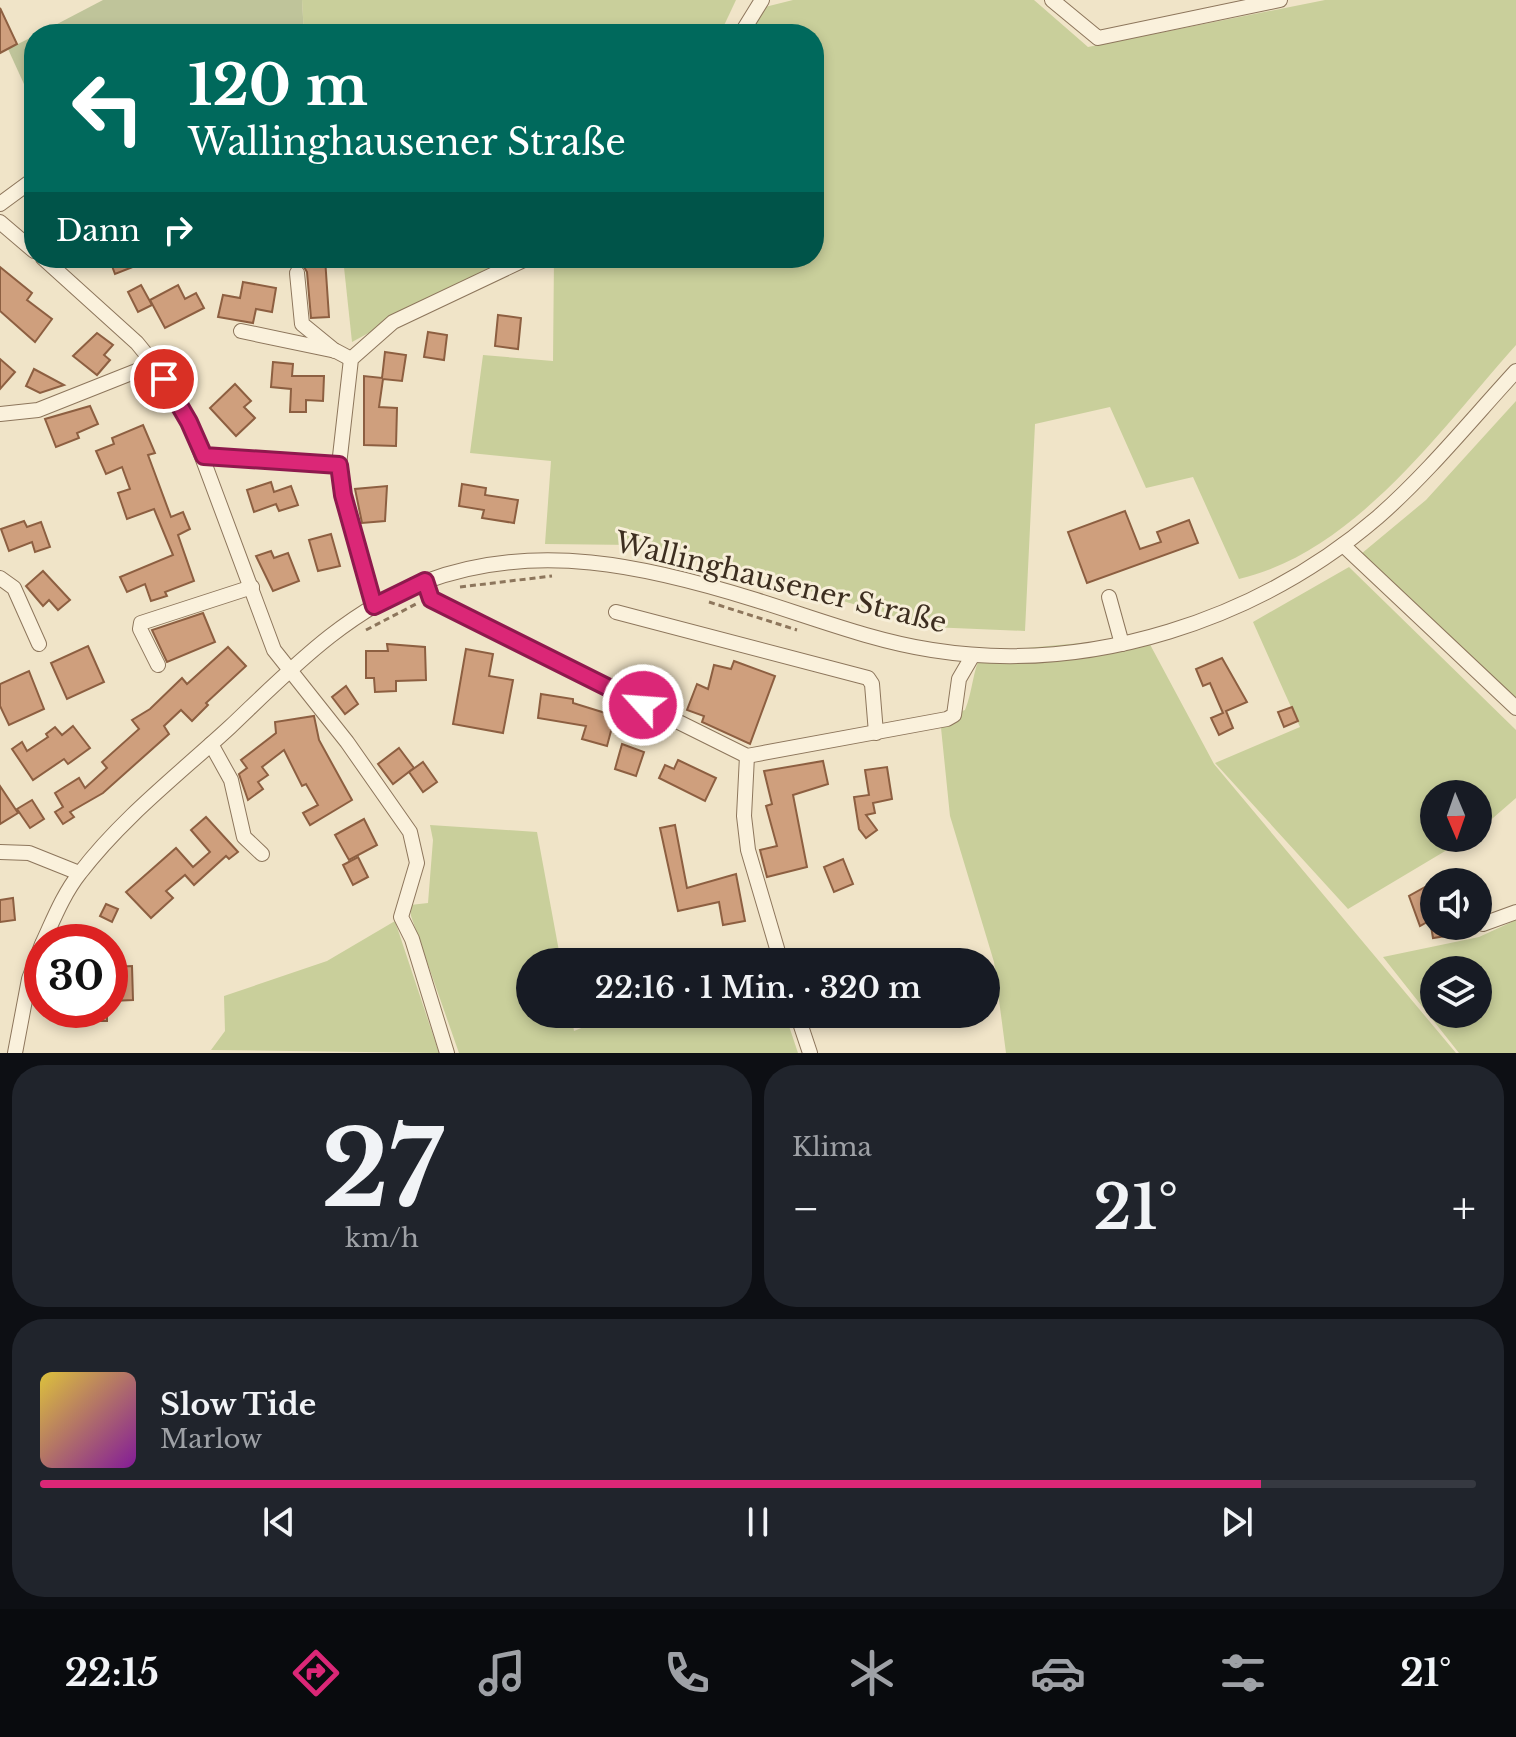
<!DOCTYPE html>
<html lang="de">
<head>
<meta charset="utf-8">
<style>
	:root { --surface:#171b24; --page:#20242c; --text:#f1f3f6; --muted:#9ea1a6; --line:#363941; --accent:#db2777 }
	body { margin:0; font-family:"Libre Baskerville",serif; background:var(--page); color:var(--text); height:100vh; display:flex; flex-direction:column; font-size:30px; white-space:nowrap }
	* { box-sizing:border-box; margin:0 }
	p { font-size:26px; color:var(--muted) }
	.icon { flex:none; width:44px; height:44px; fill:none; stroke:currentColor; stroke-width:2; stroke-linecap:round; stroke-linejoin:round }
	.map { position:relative; height:1053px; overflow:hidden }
	.side { display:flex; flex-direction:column; gap:12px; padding:12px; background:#0d0f14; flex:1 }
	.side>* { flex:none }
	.hud { position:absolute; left:24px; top:24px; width:800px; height:244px; border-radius:32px; box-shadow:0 4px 12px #0003; background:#00695c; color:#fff; overflow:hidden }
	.needle { width:52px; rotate:178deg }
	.fabs { position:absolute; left:1420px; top:780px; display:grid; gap:16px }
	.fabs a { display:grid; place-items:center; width:72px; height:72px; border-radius:50%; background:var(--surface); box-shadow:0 4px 12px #0003; font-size:40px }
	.speed { position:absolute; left:24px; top:924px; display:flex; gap:16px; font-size:40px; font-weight:700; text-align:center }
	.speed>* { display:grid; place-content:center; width:104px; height:104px; border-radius:50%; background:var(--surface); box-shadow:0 4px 12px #0003; line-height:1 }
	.speed .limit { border:12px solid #d22; background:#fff; color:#111 }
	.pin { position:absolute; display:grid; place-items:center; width:68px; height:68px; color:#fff; margin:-34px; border:4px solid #fff; border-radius:50%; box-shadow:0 2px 8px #0007 }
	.me { position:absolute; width:88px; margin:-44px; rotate:296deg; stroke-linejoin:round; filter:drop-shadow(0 0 6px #0008) }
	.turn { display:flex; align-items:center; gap:28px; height:168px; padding:0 32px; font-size:36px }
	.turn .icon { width:104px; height:104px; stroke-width:2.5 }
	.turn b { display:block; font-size:56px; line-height:68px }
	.then { display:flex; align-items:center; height:76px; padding:0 32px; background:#0003; gap:16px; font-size:30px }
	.big { font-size:60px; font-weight:600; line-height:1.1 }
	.side .card { flex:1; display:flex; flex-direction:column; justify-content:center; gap:12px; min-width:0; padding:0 28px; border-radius:32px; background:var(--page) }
	.side .dial { align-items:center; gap:0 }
	.dial b { font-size:104px; line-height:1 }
	.song { display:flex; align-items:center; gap:24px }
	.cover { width:96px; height:96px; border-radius:12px; background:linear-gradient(135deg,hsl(50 70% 55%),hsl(290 70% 35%)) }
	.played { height:8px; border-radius:4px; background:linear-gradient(90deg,var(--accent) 85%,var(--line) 85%) }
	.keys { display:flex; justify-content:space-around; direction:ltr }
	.heat { display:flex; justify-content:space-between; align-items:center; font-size:44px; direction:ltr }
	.side .tiles { flex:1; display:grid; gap:12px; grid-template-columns:1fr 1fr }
	.card:last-child { grid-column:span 2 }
	.trip { position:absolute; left:516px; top:948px; width:484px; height:80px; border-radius:40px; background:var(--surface); box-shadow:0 4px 12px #0003; font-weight:600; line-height:80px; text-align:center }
	.menu { display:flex; height:128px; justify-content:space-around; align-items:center; background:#090b0e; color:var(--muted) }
	.menu .icon { width:56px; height:56px }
	.menu .on { color:var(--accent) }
	.menu b { font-size:36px; color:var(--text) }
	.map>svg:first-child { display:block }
</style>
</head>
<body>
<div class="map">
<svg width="1516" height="1053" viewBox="0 0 1516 1053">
	<rect width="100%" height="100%" fill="#f0e4c8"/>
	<g fill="#c9cf9b" fill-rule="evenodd">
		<polygon points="302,0 736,0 720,34 304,34"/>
		<path d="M793 0H1034L1088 47 1325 0H1516V345C1440 430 1355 552 1239 579L1193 477 1146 488 1110 407 1035 424 1025 631 930 627 676 551 635 545 545 544 551 461 470 453 483 355 553 361 554 258H814V34H750L765 7Z"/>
		<polygon points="343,258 507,258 352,342"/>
		<polygon points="1516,401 1516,702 1361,554 1426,500"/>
		<polygon points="1349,567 1516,730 1516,798 1478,831 1478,794 1434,794 1434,838 1467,838 1348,909 1215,763 1300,727 1253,622"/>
		<path d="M1146 637 1214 764 1456 1053H1006L994 962 950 816 940 718 965 710C973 690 972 673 982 652Z"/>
		<polygon points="430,825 537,832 561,962 530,962 530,1014 571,1014 574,1031 616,1014 785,1014 798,1053 459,1053 411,916 410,905 428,903 433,840"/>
		<path d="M1516 920V1053H1459L1383 957 1479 937ZM1434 970H1478V1014H1434Z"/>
		<polygon points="395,921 439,1053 211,1050 225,1031 224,996 327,961"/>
	</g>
	<g fill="#bfc49a">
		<polygon points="103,0 302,0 304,34 38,34"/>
		<polygon points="34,36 34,106 8,49"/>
	</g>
	<g fill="#cf9f7d" stroke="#8d5f41" stroke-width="2">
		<polygon points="0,8 17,44 0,53"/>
		<polygon points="109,258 153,258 153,259 115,274"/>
		<polygon points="299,258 325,258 329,317 311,318 307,272"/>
		<polygon points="0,267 32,293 27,300 52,319 35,342 0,311"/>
		<polygon points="243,282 276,288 272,312 256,309 253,323 218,317 223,295 240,298"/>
		<polygon points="141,285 152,305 138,312 128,292"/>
		<polygon points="178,285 185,299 196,293 204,308 165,328 150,300"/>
		<polygon points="498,315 521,318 518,349 495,346"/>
		<polygon points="428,332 447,335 444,360 424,357"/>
		<polygon points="97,333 113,345 104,355 110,360 97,375 73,356"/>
		<polygon points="385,352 406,355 402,381 383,379 379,407 397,408 396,446 364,445 364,376 382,378"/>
		<polygon points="0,359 15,372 0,389"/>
		<polygon points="273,362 293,364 292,376 324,376 323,401 306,400 306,412 290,412 291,389 271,387"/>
		<polygon points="34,369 64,385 40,393 26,386"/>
		<polygon points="235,384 251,401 244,407 255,418 236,436 210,408"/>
		<polygon points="90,406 98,424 77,433 79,438 56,447 45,419"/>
		<polygon points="143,425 155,453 148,455 171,517 183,512 190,529 178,535 194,581 165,592 167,596 151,601 145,584 127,592 120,577 173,555 154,509 127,519 118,493 130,489 122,467 106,474 96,451 114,444 112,438"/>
		<polygon points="271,482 274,492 291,486 298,505 279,511 276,504 254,512 247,490"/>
		<polygon points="462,484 486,488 485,495 518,500 514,523 482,518 484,510 459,506"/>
		<polygon points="387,486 385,521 362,523 355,489"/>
		<polygon points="1125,511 1140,549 1161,542 1157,532 1189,520 1198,543 1087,583 1068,532"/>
		<polygon points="24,521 27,527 41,522 50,547 35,552 32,542 9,551 1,529"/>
		<polygon points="331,534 340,566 318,571 309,540"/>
		<polygon points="271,551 274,558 288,553 299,581 273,591 256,556"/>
		<polygon points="43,571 70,600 58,610 49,600 43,606 26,586"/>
		<polygon points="203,613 215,642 167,662 152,630"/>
		<polygon points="387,644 425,647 426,680 396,681 396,691 375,692 374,678 366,678 366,651 388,651"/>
		<polygon points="88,646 104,682 67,699 51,663"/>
		<polygon points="228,647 246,666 206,703 208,705 192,721 181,710 164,726 169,734 103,793 70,812 74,817 63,824 55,812 63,807 55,793 79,778 85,788 107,768 102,762 139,729 132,720 150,709 182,678 187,684"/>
		<polygon points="466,649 493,654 489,676 513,680 503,733 453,724"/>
		<polygon points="1222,658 1247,702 1226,711 1233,728 1219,735 1211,718 1223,713 1210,683 1203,686 1196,669"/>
		<polygon points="734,661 775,676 750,744 702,722 704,716 687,710 697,684 708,689 714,665 731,669"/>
		<polygon points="29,671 44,709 9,725 0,706 0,684"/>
		<polygon points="346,686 358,704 345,714 332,697"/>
		<polygon points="541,694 573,699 573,703 615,716 607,746 582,739 586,726 538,718"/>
		<polygon points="1292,707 1298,721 1284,727 1278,712"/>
		<polygon points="314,716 319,740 352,800 310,825 303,813 318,805 306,784 302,786 284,750 262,767 268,775 258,782 263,789 248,800 239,774 247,768 241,760 276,733 275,722"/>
		<polygon points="73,726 90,748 68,764 64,759 33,780 12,749 22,742 27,751 48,737 46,734 55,727 62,735"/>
		<polygon points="622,744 644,752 636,776 615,769"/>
		<polygon points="399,748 414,768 393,784 378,764"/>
		<polygon points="678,760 716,778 705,801 659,778 665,765 674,769"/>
		<polygon points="823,761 828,784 793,795 807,867 767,877 760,850 777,846 766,806 772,804 764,771"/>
		<polygon points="423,762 437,782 423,792 409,772"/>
		<polygon points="887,767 892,799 873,803 875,813 866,815 877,830 866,838 859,829 854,797 869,795 865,770"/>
		<polygon points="0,786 18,813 0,824"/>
		<polygon points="32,800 44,819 30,828 17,809"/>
		<polygon points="206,817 238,852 229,859 226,856 194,885 185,875 166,891 173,898 151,918 126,892 176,848 193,867 210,852 191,830"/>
		<polygon points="364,819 377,845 349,860 335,835"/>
		<polygon points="675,825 687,888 736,874 745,921 723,925 719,902 678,911 660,828"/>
		<polygon points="358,857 368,877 353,885 343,865"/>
		<polygon points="843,859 853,884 834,892 824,867"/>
		<polygon points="1425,887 1434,903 1434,918 1420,926 1409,896"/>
		<polygon points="13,898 15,920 0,922 0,900"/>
		<polygon points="106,904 118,909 112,922 100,916"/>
		<polygon points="1431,926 1466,926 1466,933 1433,938"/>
		<polygon points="132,966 133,1000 111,1001 110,967"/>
		<rect x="84" y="1010" width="23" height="11"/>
		<polygon points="872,1014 908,1014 909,1022 873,1026"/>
	</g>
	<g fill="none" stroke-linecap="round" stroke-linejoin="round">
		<g stroke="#8d765c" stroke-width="16">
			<g id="minor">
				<polyline points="1052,0 1098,38 1280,0"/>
				<polyline points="741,34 762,0"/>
				<polyline points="0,204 34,179"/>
				<polyline points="0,222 34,251"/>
				<polyline points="43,258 137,343 154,364 189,422 274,650 347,742 410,832 417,863 401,917 412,939 447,1053"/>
				<polyline points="297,273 302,324 335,351"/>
				<polyline points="241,331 336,351 351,359"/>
				<polyline points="0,414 38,410 154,364"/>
				<polyline points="204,456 339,465"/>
				<polyline points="1343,545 1516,708"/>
				<polyline points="0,578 14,588 39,644"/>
				<polyline points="425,581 431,599 747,756 947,719 954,715 959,679 973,655"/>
				<polyline points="1109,597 1122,644"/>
				<polyline points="374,606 343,495 339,465 351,359 393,322 528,258"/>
				<polyline points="616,612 868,678 872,684 876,733"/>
				<polyline points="158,665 140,629 141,623 252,587"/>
				<polyline points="211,744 231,780 244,837 262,854"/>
				<polyline points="747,756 744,816 748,850 781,962"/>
				<polyline points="0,852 29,853 79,873"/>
				<polyline points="1483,924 1516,912"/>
				<path d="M43 942C54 918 64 893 80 873 122 818 179 774 230 727 288 672 347 610 424 582 535 540 647 566 756 600 814 618 873 641 932 650 1090 675 1258 620 1378 517 1428 473 1471 420 1516 371"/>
				<polyline points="797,1014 810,1053"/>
				<polyline points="15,1053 29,979 42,944"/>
			</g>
		</g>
		<g stroke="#8d765c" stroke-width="3" stroke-dasharray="6 4" stroke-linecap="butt">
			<polyline points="460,587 552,576"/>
			<polyline points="709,602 797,630"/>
			<polyline points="366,630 416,604"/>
		</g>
		<use href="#minor" stroke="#faf1dc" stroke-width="14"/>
	</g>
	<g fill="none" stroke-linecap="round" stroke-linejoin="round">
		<g stroke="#8e194d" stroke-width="20">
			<polyline id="route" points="164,379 189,422 204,456 339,465 343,495 374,606 425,581 431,599 643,705"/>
		</g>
		<use href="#route" stroke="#db2777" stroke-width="14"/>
	</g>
	<g text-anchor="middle" stroke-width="6" stroke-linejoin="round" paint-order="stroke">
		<g font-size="28" fill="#3d2e20" stroke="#f7eed8">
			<text transform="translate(781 582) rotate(14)" y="10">Wallinghausener Straße</text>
		</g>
	</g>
</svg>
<div class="fabs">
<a><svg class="needle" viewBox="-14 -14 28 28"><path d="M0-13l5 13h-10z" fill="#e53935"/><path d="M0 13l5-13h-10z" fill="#9ea1a6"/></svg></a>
<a><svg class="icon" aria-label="sound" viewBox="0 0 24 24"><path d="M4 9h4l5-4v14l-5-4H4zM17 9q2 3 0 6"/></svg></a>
<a><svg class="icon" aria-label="layers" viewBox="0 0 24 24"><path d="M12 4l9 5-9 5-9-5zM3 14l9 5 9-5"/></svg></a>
</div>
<div class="speed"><div class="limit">30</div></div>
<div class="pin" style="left:164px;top:379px;background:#d93025"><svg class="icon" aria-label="arrive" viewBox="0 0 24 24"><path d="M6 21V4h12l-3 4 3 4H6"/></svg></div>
<svg class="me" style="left:643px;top:705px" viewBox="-20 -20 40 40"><circle r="17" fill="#db2777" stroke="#fff" stroke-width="3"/><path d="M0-11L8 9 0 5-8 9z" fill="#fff"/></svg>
<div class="trip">22:16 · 1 Min. · 320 m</div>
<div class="hud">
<div class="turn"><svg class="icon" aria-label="left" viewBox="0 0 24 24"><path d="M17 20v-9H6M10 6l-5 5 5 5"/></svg><div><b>120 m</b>Wallinghausener Straße</div></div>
<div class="then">Dann<svg class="icon" aria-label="right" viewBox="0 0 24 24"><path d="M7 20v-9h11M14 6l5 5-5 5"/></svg></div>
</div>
</div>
<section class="side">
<div class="tiles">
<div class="card dial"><b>27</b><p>km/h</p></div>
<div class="card"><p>Klima</p>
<div class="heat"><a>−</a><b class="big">21°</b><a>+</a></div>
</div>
<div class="card">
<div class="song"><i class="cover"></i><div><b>Slow Tide</b><p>Marlow</p></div></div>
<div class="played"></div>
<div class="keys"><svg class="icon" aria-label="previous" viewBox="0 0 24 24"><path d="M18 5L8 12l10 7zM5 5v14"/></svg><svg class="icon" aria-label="pause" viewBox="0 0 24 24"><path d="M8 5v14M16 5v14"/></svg><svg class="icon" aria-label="next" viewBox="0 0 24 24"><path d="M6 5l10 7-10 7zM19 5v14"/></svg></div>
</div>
</div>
</section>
<nav class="menu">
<b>22:15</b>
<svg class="icon on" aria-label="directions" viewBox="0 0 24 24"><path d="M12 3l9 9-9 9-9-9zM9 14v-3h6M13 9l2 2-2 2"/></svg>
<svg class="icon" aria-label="music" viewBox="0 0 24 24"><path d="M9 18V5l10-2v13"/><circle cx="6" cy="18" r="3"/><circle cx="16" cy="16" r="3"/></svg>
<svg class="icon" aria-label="phone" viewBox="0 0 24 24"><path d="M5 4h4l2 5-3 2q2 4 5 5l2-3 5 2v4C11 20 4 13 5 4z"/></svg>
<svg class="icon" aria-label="climate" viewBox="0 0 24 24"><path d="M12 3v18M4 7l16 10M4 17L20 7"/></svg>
<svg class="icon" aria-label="car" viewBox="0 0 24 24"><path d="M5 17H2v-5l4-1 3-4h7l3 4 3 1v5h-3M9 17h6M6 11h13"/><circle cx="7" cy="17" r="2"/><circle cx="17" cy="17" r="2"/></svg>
<svg class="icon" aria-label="filters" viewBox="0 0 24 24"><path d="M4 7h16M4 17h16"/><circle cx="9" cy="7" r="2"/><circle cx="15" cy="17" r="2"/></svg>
<b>21°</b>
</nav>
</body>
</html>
